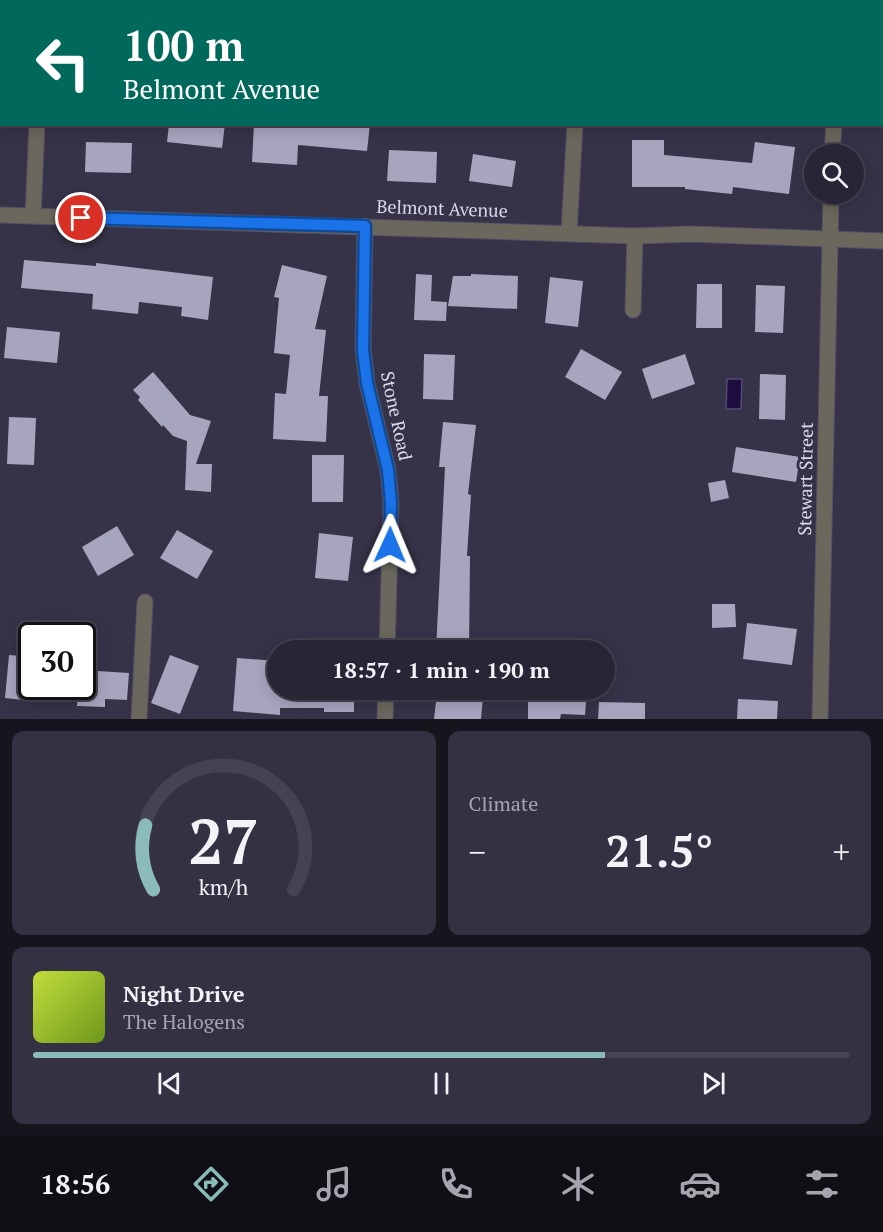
<!DOCTYPE html>
<html lang="en">
<head>
<meta charset="utf-8">
<style>
	:root { --surface:#282636; --page:#343242; --text:#f1f3f6; --muted:#a5a5ad; --line:#444351; --accent:#8bbbb9 }
	body { margin:0; font-family:"PT Serif",serif; background:var(--page); color:var(--text); height:100vh; display:flex; flex-direction:column; font-size:22px; white-space:nowrap }
	* { box-sizing:border-box; margin:0 }
	p { font-size:20px; color:var(--muted) }
	.icon { flex:none; width:33px; height:33px; fill:none; stroke:currentColor; stroke-width:2; stroke-linecap:round; stroke-linejoin:round }
	.map { position:relative; height:719px; overflow:hidden }
	.panel { display:flex; flex-direction:column; gap:12px; padding:12px; background:#16151e; flex:1 }
	.panel>* { flex:none }
	.top-card { position:absolute; left:0px; top:0px; width:884px; height:126px; box-shadow:0 3px 15px #0003,0 0 0 2px var(--line); background:#00695c; color:#fff; overflow:hidden }
	.buttons { position:absolute; left:804px; top:144px; display:grid; gap:12px }
	.buttons a { display:grid; place-items:center; width:60px; height:60px; border-radius:50%; background:var(--surface); box-shadow:0 3px 15px #0003,0 0 0 2px var(--line); font-size:30px }
	.speed { position:absolute; left:18px; top:622px; display:flex; gap:12px; font-size:30px; font-weight:700; text-align:center }
	.speed>* { display:grid; place-content:center; width:78px; height:78px; border-radius:50%; background:var(--surface); box-shadow:0 3px 15px #0003,0 0 0 2px var(--line); line-height:1 }
	.speed .limit { border:3px solid #111; border-radius:9px; background:#fff; color:#111 }
	.pin { position:absolute; display:grid; place-items:center; width:51px; height:51px; color:#fff; margin:-26px; border:3px solid #fff; border-radius:50%; box-shadow:0 2px 6px #0007 }
	.me { position:absolute; width:66px; margin:-33px; rotate:1deg; stroke-linejoin:round; filter:drop-shadow(0 0 4px #0008) }
	.turn { display:flex; align-items:center; gap:21px; height:126px; padding:0 24px; font-size:27px }
	.turn .icon { width:78px; height:78px; stroke-width:2.5 }
	.turn b { display:block; font-size:42px; line-height:51px }
	.big { font-size:45px; font-weight:700; line-height:1.1 }
	.panel .card { flex:1; display:flex; flex-direction:column; justify-content:center; gap:9px; min-width:0; padding:0 21px; border-radius:12px; background:var(--page) }
	.panel .dial { align-items:center; gap:0 }
	.dial svg { height:156px; overflow:visible; fill:none; stroke:var(--line); stroke-width:7; stroke-linecap:round; text-anchor:middle }
	.dial text { fill:var(--text); stroke:none }
	.song { display:flex; align-items:center; gap:18px }
	.cover { width:72px; height:72px; border-radius:9px; background:linear-gradient(135deg,hsl(70 70% 55%),hsl(80 70% 35%)) }
	.played { height:6px; border-radius:3px; background:linear-gradient(90deg,var(--accent) 70%,var(--line) 70%) }
	.keys { display:flex; justify-content:space-around; direction:ltr }
	.heat { display:flex; justify-content:space-between; align-items:center; font-size:33px; direction:ltr }
	.panel .tiles { flex:1; display:grid; gap:12px; grid-template-columns:1fr 1fr }
	.card:last-child { grid-column:span 2 }
	.trip { position:absolute; left:267px; top:640px; width:348px; height:60px; border-radius:30px; background:var(--surface); box-shadow:0 3px 15px #0003,0 0 0 2px var(--line); font-weight:700; line-height:60px; text-align:center }
	.tab-bar { display:flex; height:96px; justify-content:space-around; align-items:center; background:#100f16; color:var(--muted) }
	.tab-bar .icon { width:42px; height:42px }
	.tab-bar .current { color:var(--accent) }
	.tab-bar b { font-size:27px; color:var(--text) }
	.map>svg:first-child { display:block }
</style>
</head>
<body>
<div class="map">
<svg width="883" height="719" viewBox="0 0 883 719">
	<rect width="100%" height="100%" fill="#363248"/>
	<polygon fill="#1d0e3f" stroke="#564b72" stroke-width="1.5" points="727,379 742,379 741,409 726,409"/>
	<g fill="#a7a4be">
		<polygon points="169,124 225,124 222,148 167,142"/>
		<polygon points="254,124 326,127 326,124 370,124 367,151 298,145 297,165 252,162"/>
		<polygon points="632,140 664,140 664,155 752,163 755,142 795,147 789,194 733,187 732,194 685,189 685,187 632,187"/>
		<polygon points="86,142 132,143 131,173 85,172"/>
		<polygon points="389,150 437,152 436,183 387,181"/>
		<polygon points="473,154 516,161 512,187 469,181"/>
		<polygon points="24,260 96,266 96,263 213,277 208,320 181,316 182,307 139,302 138,314 92,309 93,294 21,288"/>
		<polygon points="282,265 327,276 315,329 326,330 319,396 328,396 326,442 273,439 275,393 286,394 290,355 274,353 279,298 274,297"/>
		<polygon points="416,274 432,275 431,301 447,302 446,321 414,320"/>
		<polygon points="471,274 518,276 517,309 448,306 453,276 471,276"/>
		<polygon points="550,277 583,281 578,327 545,323"/>
		<polygon points="697,284 722,284 722,328 696,328"/>
		<polygon points="756,285 785,286 783,333 755,332"/>
		<polygon points="7,327 60,332 57,363 4,358"/>
		<polygon points="581,349 622,372 605,400 565,377"/>
		<polygon points="424,354 455,355 453,400 423,399"/>
		<polygon points="685,354 695,384 652,399 642,369"/>
		<polygon points="153,372 190,415 211,421 196,464 212,464 211,492 185,490 187,441 173,436 163,425 162,427 138,400 140,397 133,390"/>
		<polygon points="760,374 786,375 785,420 759,419"/>
		<polygon points="9,417 36,418 34,465 7,464"/>
		<polygon points="443,422 476,425 468,494 471,495 467,556 470,556 469,651 436,651 445,467 439,467"/>
		<polygon points="736,447 800,457 796,482 732,472"/>
		<polygon points="312,455 344,455 343,502 312,502"/>
		<polygon points="725,480 729,498 711,502 708,483"/>
		<polygon points="117,526 134,555 98,576 82,547"/>
		<polygon points="177,530 213,551 197,579 160,558"/>
		<polygon points="319,533 353,537 348,581 315,578"/>
		<polygon points="712,604 735,604 736,627 712,628"/>
		<polygon points="747,623 797,629 792,665 743,659"/>
		<polygon points="9,655 32,657 32,701 5,698"/>
		<polygon points="170,655 199,666 180,714 151,703"/>
		<polygon points="237,658 278,661 278,690 354,690 354,712 324,712 324,708 280,708 280,715 233,711"/>
		<polygon points="82,670 129,673 127,700 105,699 105,707 77,706 78,687 82,687"/>
		<polygon points="528,690 587,690 585,715 561,714 560,719 528,719"/>
		<polygon points="437,693 483,697 481,719 434,719"/>
		<polygon points="738,699 778,701 777,719 737,719"/>
		<polygon points="599,702 645,703 645,719 598,719"/>
	</g>
	<g fill="none" stroke-linecap="round" stroke-linejoin="round">
		<g stroke="#545065" stroke-width="17">
			<g id="minor">
				<polyline points="853,2 854,0"/>
				<polyline points="832,154 834,124"/>
				<polyline points="0,215 635,236 691,234 883,241"/>
				<polyline points="33,216 37,124"/>
				<polyline points="365,226 363,349 367,383 388,470 391,503 387,651"/>
				<polyline points="569,232 575,124"/>
				<polyline points="633,310 635,236"/>
				<polyline points="139,719 145,602"/>
				<polyline points="385,719 386,690"/>
				<polyline points="820,719 831,194"/>
			</g>
		</g>
		<use href="#minor" stroke="#6b675c" stroke-width="15"/>
	</g>
	<g fill="none" stroke-linecap="round" stroke-linejoin="round">
		<g stroke="#114b97" stroke-width="15">
			<polyline id="route" points="81,218 365,226 363,350 367,383 388,470 391,503 390,545"/>
		</g>
		<use href="#route" stroke="#1a73e8" stroke-width="10"/>
	</g>
	<g text-anchor="middle" stroke-width="6" stroke-linejoin="round" paint-order="stroke">
		<g font-size="18" fill="#dbdae8" stroke="#363248">
			<text transform="translate(442 209) rotate(2)" y="6">Belmont Avenue</text>
			<text transform="translate(396 416) rotate(78)" y="6">Stone Road</text>
			<text transform="translate(806 479) rotate(-89)" y="6">Stewart Street</text>
		</g>
	</g>
</svg>
<div class="buttons">
<a><svg class="icon" aria-label="search" viewBox="0 0 24 24"><circle cx="10" cy="10" r="6"/><path d="M15 15l6 6"/></svg></a>
</div>
<div class="speed"><div class="limit">30</div></div>
<div class="pin" style="left:81px;top:218px;background:#d93025"><svg class="icon" aria-label="arrive" viewBox="0 0 24 24"><path d="M6 21V4h12l-3 4 3 4H6"/></svg></div>
<svg class="me" style="left:390px;top:545px" viewBox="-20 -20 40 40"><path d="M0-17L14 15 0 8-14 15z" fill="#1a73e8" stroke="#fff" stroke-width="4"/></svg>
<div class="trip">18:57 · 1 min · 190 m</div>
<div class="top-card">
<div class="turn"><svg class="icon" aria-label="left" viewBox="0 0 24 24"><path d="M17 20v-9H6M10 6l-5 5 5 5"/></svg><div><b>100 m</b>Belmont Avenue</div></div>
</div>
</div>
<section class="panel">
<div class="tiles">
<div class="card dial"><svg viewBox="0 0 100 80">
<path d="M14 69A42 42 0 1 1 86 69"/>
<path d="M14 69A42 42 0 0 1 10 36" stroke="#8bbbb9"/>
<text x="50" y="56" font-size="32" font-weight="700">27</text>
<text x="50" y="72" font-size="11">km/h</text>
</svg></div>
<div class="card"><p>Climate</p>
<div class="heat"><a>−</a><b class="big">21.5°</b><a>+</a></div>
</div>
<div class="card">
<div class="song"><i class="cover"></i><div><b>Night Drive</b><p>The Halogens</p></div></div>
<div class="played"></div>
<div class="keys"><svg class="icon" aria-label="previous" viewBox="0 0 24 24"><path d="M18 5L8 12l10 7zM5 5v14"/></svg><svg class="icon" aria-label="pause" viewBox="0 0 24 24"><path d="M8 5v14M16 5v14"/></svg><svg class="icon" aria-label="next" viewBox="0 0 24 24"><path d="M6 5l10 7-10 7zM19 5v14"/></svg></div>
</div>
</div>
</section>
<nav class="tab-bar">
<b>18:56</b>
<svg class="icon current" aria-label="directions" viewBox="0 0 24 24"><path d="M12 3l9 9-9 9-9-9zM9 14v-3h6M13 9l2 2-2 2"/></svg>
<svg class="icon" aria-label="music" viewBox="0 0 24 24"><path d="M9 18V5l10-2v13"/><circle cx="6" cy="18" r="3"/><circle cx="16" cy="16" r="3"/></svg>
<svg class="icon" aria-label="phone" viewBox="0 0 24 24"><path d="M5 4h4l2 5-3 2q2 4 5 5l2-3 5 2v4C11 20 4 13 5 4z"/></svg>
<svg class="icon" aria-label="climate" viewBox="0 0 24 24"><path d="M12 3v18M4 7l16 10M4 17L20 7"/></svg>
<svg class="icon" aria-label="car" viewBox="0 0 24 24"><path d="M5 17H2v-5l4-1 3-4h7l3 4 3 1v5h-3M9 17h6M6 11h13"/><circle cx="7" cy="17" r="2"/><circle cx="17" cy="17" r="2"/></svg>
<svg class="icon" aria-label="filters" viewBox="0 0 24 24"><path d="M4 7h16M4 17h16"/><circle cx="9" cy="7" r="2"/><circle cx="15" cy="17" r="2"/></svg>
</nav>
</body>
</html>
